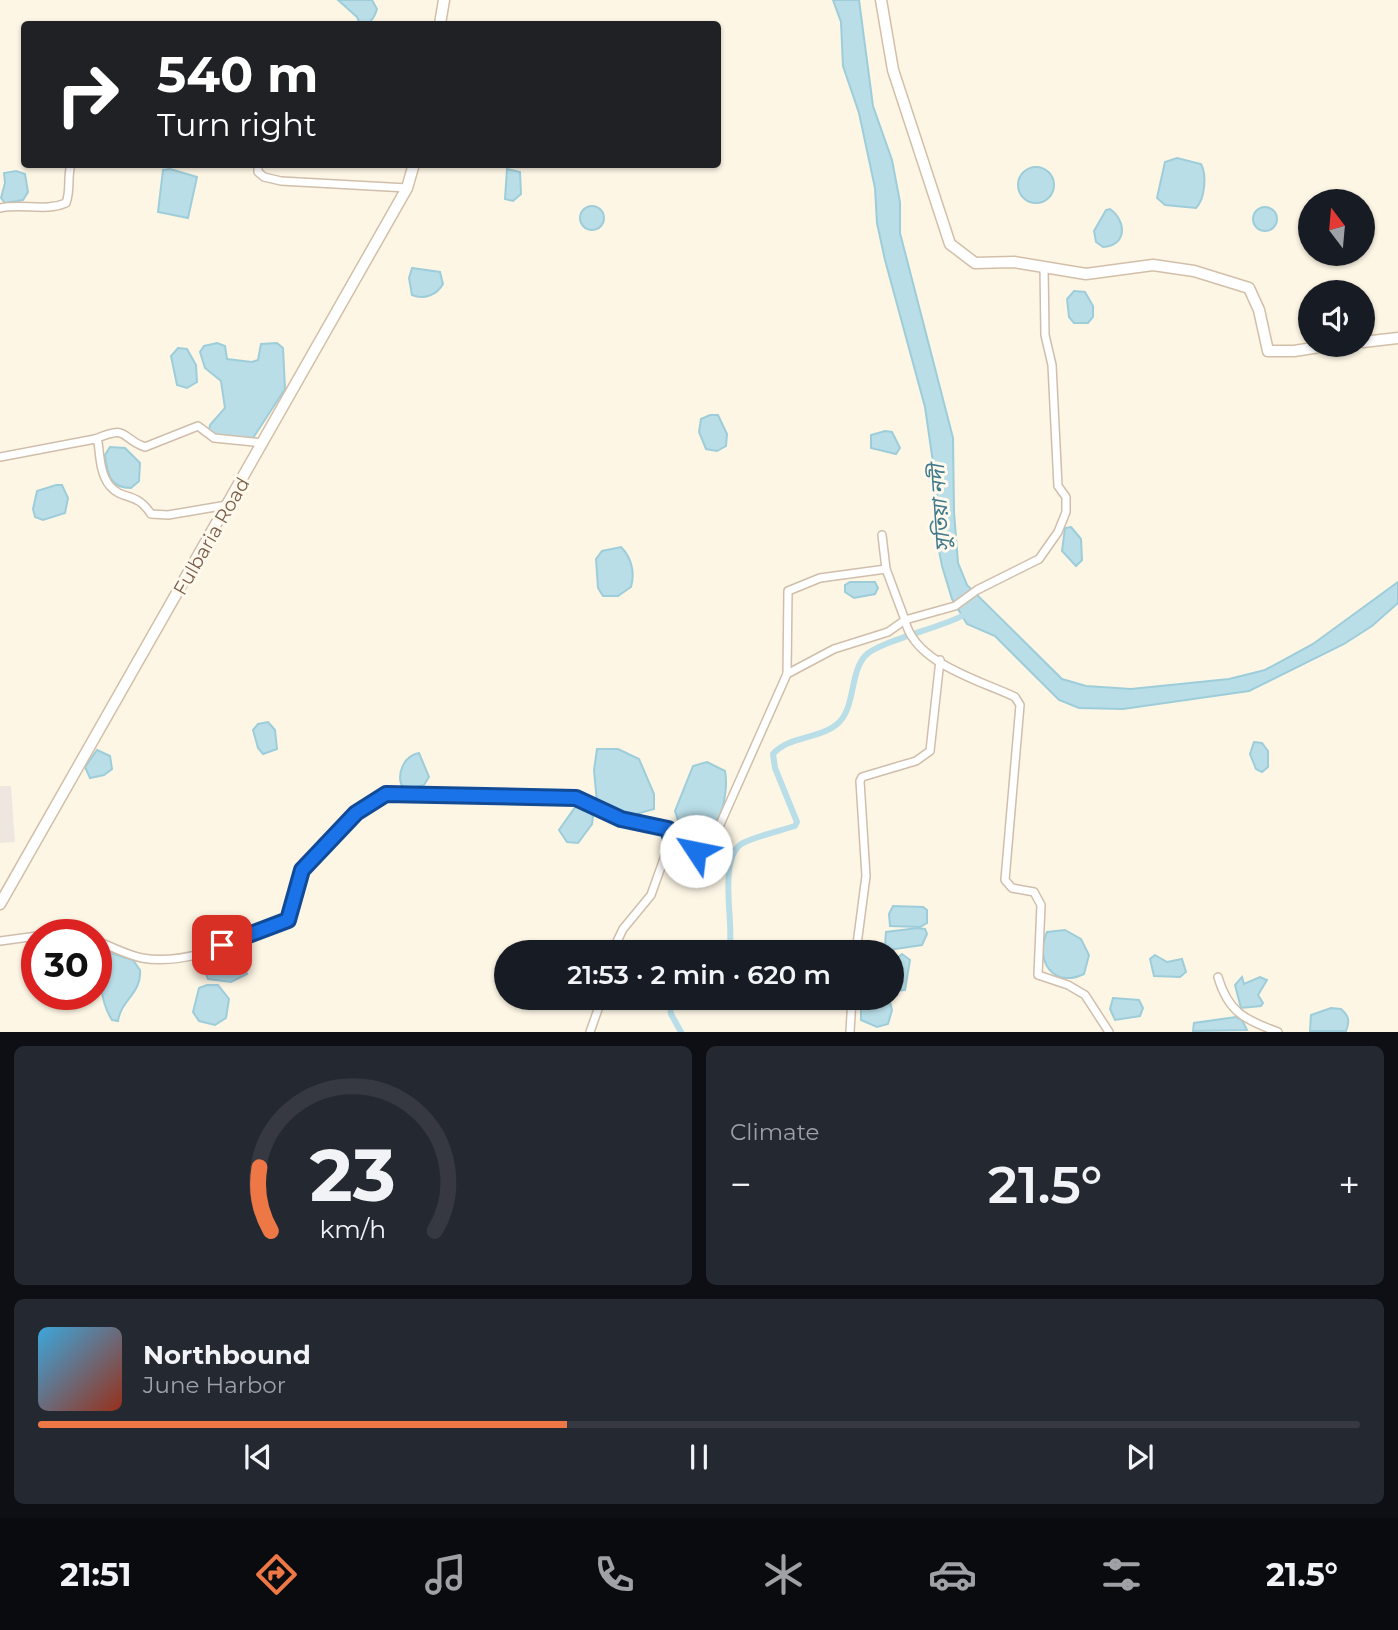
<!DOCTYPE html>
<html lang="en">
<head>
<meta charset="utf-8">
<style>
	:root { --surface:#171b24; --page:#242831; --text:#f1f3f6; --muted:#9ea1a6; --line:#363941; --accent:#ed7745 }
	body { margin:0; font-family:Montserrat,"Noto Sans Bengali",sans-serif; background:var(--page); color:var(--text); height:100vh; display:flex; flex-direction:column; font-size:26px; white-space:nowrap }
	* { box-sizing:border-box; margin:0 }
	p { font-size:23px; color:var(--muted) }
	.icon { flex:none; width:38px; height:38px; fill:none; stroke:currentColor; stroke-width:2; stroke-linecap:round; stroke-linejoin:round }
	.map { position:relative; height:1032px; overflow:hidden }
	.panel { display:flex; flex-direction:column; gap:14px; padding:14px; background:#0d0f14; flex:1 }
	.panel>* { flex:none }
	.guide { position:absolute; left:21px; top:21px; width:700px; height:147px; border-radius:7px; box-shadow:0 2px 5px #0004; background:#202124; color:#fff; overflow:hidden }
	.needle { width:46px; rotate:344deg }
	.tools { position:absolute; left:1298px; top:189px; display:grid; gap:14px }
	.tools a { display:grid; place-items:center; width:77px; height:77px; border-radius:50%; background:var(--surface); box-shadow:0 2px 5px #0004; font-size:35px }
	.speed { position:absolute; left:21px; top:919px; display:flex; gap:14px; font-size:35px; font-weight:700; text-align:center }
	.speed>* { display:grid; place-content:center; width:91px; height:91px; border-radius:50%; background:var(--surface); box-shadow:0 2px 5px #0004; line-height:1 }
	.speed .limit { border:10px solid #d22; background:#fff; color:#111 }
	.pin { position:absolute; display:grid; place-items:center; width:60px; height:60px; color:#fff; margin:-30px; border-radius:14px; box-shadow:0 4px 10px #0006 }
	.me { position:absolute; width:77px; margin:-38px; rotate:304deg; stroke-linejoin:round; filter:drop-shadow(0 0 5px #0008) }
	.turn { display:flex; align-items:center; gap:24px; height:147px; padding:0 21px; font-size:32px }
	.turn .icon { width:91px; height:91px; stroke-width:2.5 }
	.turn b { display:block; font-size:49px; line-height:60px }
	.big { font-size:52px; font-weight:600; line-height:1.1 }
	.panel .card { flex:1; display:flex; flex-direction:column; justify-content:center; gap:10px; min-width:0; padding:0 24px; border-radius:10px; background:var(--page) }
	.panel .dial { align-items:center; gap:0 }
	.dial svg { height:182px; overflow:visible; fill:none; stroke:var(--line); stroke-width:7; stroke-linecap:round; text-anchor:middle }
	.dial text { fill:var(--text); stroke:none }
	.song { display:flex; align-items:center; gap:21px }
	.cover { width:84px; height:84px; border-radius:10px; background:linear-gradient(135deg,hsl(200 70% 55%),hsl(10 70% 35%)) }
	.played { height:7px; border-radius:4px; background:linear-gradient(90deg,var(--accent) 40%,var(--line) 40%) }
	.keys { display:flex; justify-content:space-around; direction:ltr }
	.heat { display:flex; justify-content:space-between; align-items:center; font-size:38px; direction:ltr }
	.panel .tiles { flex:1; display:grid; gap:14px; grid-template-columns:1fr 1fr }
	.card:last-child { grid-column:span 2 }
	.trip { position:absolute; left:494px; top:940px; width:410px; height:70px; border-radius:35px; background:var(--surface); box-shadow:0 2px 5px #0004; font-weight:600; line-height:70px; text-align:center }
	.dock { display:flex; height:112px; justify-content:space-around; align-items:center; background:#090b0e; color:var(--muted) }
	.dock .icon { width:49px; height:49px }
	.dock .on { color:var(--accent) }
	.dock b { font-size:32px; color:var(--text) }
	.map>svg:first-child { display:block }
</style>
</head>
<body>
<div class="map">
<svg width="1398" height="1032" viewBox="0 0 1398 1032">
	<rect width="100%" height="100%" fill="#fdf6e5"/>
	<polygon fill="#ede7e0" points="0,786 11,786 15,842 0,843"/>
	<g fill="#b9dee8" stroke="#9ecdda" stroke-width="2">
		<path d="M338 0H372L377 9C374 19 370 25 360 24L357 17Z"/>
		<polygon points="833,0 859,0 873,106 892,160 900,202 900,233 953,438 954,512 958,563 967,585 1062,679 1086,686 1131,689 1229,679 1265,670 1313,644 1398,582 1398,603 1372,626 1344,644 1249,691 1123,709 1079,708 1059,700 995,636 967,624 952,599 942,566 935,530 937,490 925,407 885,260 877,223 875,188 859,113 843,66 841,22"/>
		<path d="M1177 158 1201 164C1207 175 1205 199 1196 208L1165 205 1157 198 1165 162Z"/>
		<circle cx="1036" cy="185" r="18"/>
		<polygon points="170,169 197,177 188,218 158,212 163,170"/>
		<polygon points="507,169 520,172 521,194 513,201 505,199"/>
		<polygon points="16,171 25,174 28,192 23,200 5,203 1,198 5,183 4,173"/>
		<circle cx="592" cy="218" r="12"/>
		<circle cx="1265" cy="219" r="12"/>
		<path d="M1110 209C1127 221 1127 246 1103 247L1096 242 1094 231 1106 210Z"/>
		<path d="M412 268 440 272 443 284C437 295 424 300 412 295L409 278Z"/>
		<polygon points="1074,291 1085,292 1093,306 1093,317 1088,323 1074,323 1069,317 1067,299"/>
		<polygon points="217,343 225,346 227,359 252,362 258,360 261,344 277,343 283,348 285,389 253,438 218,437 209,431 210,425 225,408 221,381 205,368 200,352 204,346"/>
		<polygon points="178,348 187,349 196,365 197,382 187,388 177,385 171,356"/>
		<polygon points="710,415 718,415 727,434 726,446 717,451 706,449 699,432 701,419"/>
		<polygon points="885,431 892,432 900,448 896,454 871,448 871,435"/>
		<path d="M110 447 125 448 140 463 139 481 131 488C110 488 107 474 105 455Z"/>
		<polygon points="56,485 62,485 68,498 65,513 43,520 35,517 33,509 37,491"/>
		<polygon points="1071,527 1081,539 1082,560 1076,566 1062,551 1065,528"/>
		<path d="M621 547C632 558 635 573 631 587L618 596H603L598 588 596 559 602 551Z"/>
		<polygon points="850,582 875,582 878,588 875,594 854,598 845,592 845,585"/>
		<polygon points="268,722 275,730 277,749 263,754 258,748 253,730 258,724"/>
		<polygon points="1254,742 1262,743 1268,751 1268,767 1262,772 1256,769 1250,754"/>
		<polygon points="597,749 618,749 639,759 654,794 654,809 629,816 597,803 594,770"/>
		<polygon points="97,750 110,756 112,769 104,775 90,778 85,767"/>
		<path d="M419 753 429 777 424 785 404 790C395 776 403 756 419 753Z"/>
		<path d="M707 762 725 771C729 790 721 836 698 840L681 829 675 811 693 766Z"/>
		<polygon points="582,805 593,816 592,824 578,843 567,842 559,830 576,806"/>
		<polygon points="893,906 923,907 927,910 927,923 920,927 890,926 889,914"/>
		<polygon points="918,928 925,929 927,934 922,945 889,950 885,945 886,932"/>
		<path d="M1065 930 1081 939 1089 955 1084 974C1053 989 1034 960 1047 932Z"/>
		<polygon points="239,943 247,974 231,982 208,979 202,963 205,954"/>
		<path d="M107 952 133 960 140 970C142 993 121 1000 118 1021L112 1020C102 1005 94 967 107 952Z"/>
		<polygon points="902,954 910,960 905,990 891,991 892,963"/>
		<polygon points="1155,955 1167,962 1182,959 1186,972 1180,977 1154,976 1150,959"/>
		<polygon points="1242,977 1244,984 1260,977 1267,980 1258,995 1263,1003 1261,1006 1241,1008 1235,985"/>
		<polygon points="207,985 218,985 229,999 226,1018 215,1025 199,1021 193,1012 199,988"/>
		<polygon points="861,998 889,998 892,1010 888,1024 877,1027 861,1020"/>
		<polygon points="1113,998 1139,1000 1143,1008 1140,1016 1115,1020 1110,1009"/>
		<path d="M1331 1008 1341 1009C1349 1016 1350 1021 1346 1031H1310L1311 1015Z"/>
		<polygon points="1236,1017 1242,1020 1247,1030 1193,1031 1194,1023"/>
	</g>
	<g fill="none" stroke-linecap="round" stroke-linejoin="round">
		<g stroke="#b9dee8" stroke-width="6">
			<path d="M718 952 730 942C733 919 718 856 743 843 757 836 779 831 795 826L797 822 775 768 773 754C788 736 819 739 836 725 856 710 849 674 865 656 877 642 943 627 964 615"/>
			<polyline points="669,998 671,1014 681,1032"/>
		</g>
		<g stroke="#d0beab" stroke-width="10">
			<g id="street">
				<polyline points="258,164 258,172 264,177 281,181 407,188"/>
				<path d="M0 208C22 203 45 212 66 203 71 190 67 178 71 164"/>
				<path d="M1044 267 1045 335 1052 365 1058 486 1066 497V512L1058 532 1039 559 977 590 955 606 905 620C914 663 979 680 1015 697L1020 705 1005 880 1012 888 1034 892 1041 905 1038 975 1068 985 1085 995 1109 1032"/>
				<path d="M95 439C130 424 119 438 145 447L198 426 214 438 263 443"/>
				<path d="M0 457 95 439 98 442C100 456 100 474 110 486 123 501 136 491 151 514L168 515 227 505"/>
				<polyline points="787,674 834,649 888,632 905,620 886,569 882,535"/>
				<polyline points="671,839 696,851 710,847 787,674 788,591 820,578 886,569"/>
				<polyline points="42,934 72,934"/>
				<polyline points="0,941 37,936"/>
				<path d="M96 941C111 946 127 955 142 958 190 967 244 937 288 920L302 871 356 813 386 794 563 797 576 798 621 819 668 829 671 839 651 895 623 929 612 952"/>
				<polyline points="856,952 866,876 860,781 862,777 916,761 930,751 940,660"/>
				<path d="M1218 977C1228 1012 1245 1020 1278 1032"/>
				<polyline points="590,1032 602,998"/>
				<polyline points="850,1032 852,998"/>
			</g>
		</g>
		<g stroke="#d3bfa8" stroke-width="13">
			<g id="secondary">
				<polyline points="881,0 893,70 950,244 975,263 1014,262 1086,274 1153,265 1194,271 1249,288 1259,310 1268,351 1294,351 1332,345"/>
				<polyline points="440,24 444,0"/>
				<polyline points="1363,342 1398,338"/>
				<polyline points="0,904 407,188 414,164"/>
			</g>
		</g>
		<use href="#street" stroke="#fff" stroke-width="7"/>
		<use href="#secondary" stroke="#fff" stroke-width="10"/>
	</g>
	<g fill="none" stroke-linecap="round" stroke-linejoin="round">
		<g stroke="#114b97" stroke-width="18">
			<polyline id="route" points="222,945 288,920 302,870 356,813 386,794 576,798 621,819 668,829 671,839 696,851"/>
		</g>
		<use href="#route" stroke="#1a73e8" stroke-width="12"/>
	</g>
	<g text-anchor="middle" stroke-width="6" stroke-linejoin="round" paint-order="stroke">
		<g font-size="19" fill="#785d49" stroke="#fff9ed">
			<text transform="translate(211 536) rotate(-60)" y="7">Fulbaria Road</text>
		</g>
		<g font-size="21" font-style="italic" fill="#417a8c" stroke="#fff9ed">
			<text transform="translate(940 508) rotate(-94)" y="7">সুতিয়া নদী</text>
		</g>
	</g>
</svg>
<div class="tools">
<a><svg class="needle" viewBox="-14 -14 28 28"><path d="M0-13l5 13h-10z" fill="#e53935"/><path d="M0 13l5-13h-10z" fill="#9ea1a6"/></svg></a>
<a><svg class="icon" aria-label="sound" viewBox="0 0 24 24"><path d="M4 9h4l5-4v14l-5-4H4zM17 9q2 3 0 6"/></svg></a>
</div>
<div class="speed"><div class="limit">30</div></div>
<div class="pin" style="left:222px;top:945px;background:#d93025"><svg class="icon" aria-label="arrive" viewBox="0 0 24 24"><path d="M6 21V4h12l-3 4 3 4H6"/></svg></div>
<svg class="me" style="left:696px;top:851px" viewBox="-20 -20 40 40"><circle r="19" fill="#fff"/><path d="M0-13L10 11 0 6-10 11z" fill="#1a73e8"/></svg>
<div class="trip">21:53 · 2 min · 620 m</div>
<div class="guide">
<div class="turn"><svg class="icon" aria-label="right" viewBox="0 0 24 24"><path d="M7 20v-9h11M14 6l5 5-5 5"/></svg><div><b>540 m</b>Turn right</div></div>
</div>
</div>
<section class="panel">
<div class="tiles">
<div class="card dial"><svg viewBox="0 0 100 80">
<path d="M14 69A42 42 0 1 1 86 69"/>
<path d="M14 69A42 42 0 0 1 9 41" stroke="#ed7745"/>
<text x="50" y="56" font-size="32" font-weight="700">23</text>
<text x="50" y="72" font-size="11">km/h</text>
</svg></div>
<div class="card"><p>Climate</p>
<div class="heat"><a>−</a><b class="big">21.5°</b><a>+</a></div>
</div>
<div class="card">
<div class="song"><i class="cover"></i><div><b>Northbound</b><p>June Harbor</p></div></div>
<div class="played"></div>
<div class="keys"><svg class="icon" aria-label="previous" viewBox="0 0 24 24"><path d="M18 5L8 12l10 7zM5 5v14"/></svg><svg class="icon" aria-label="pause" viewBox="0 0 24 24"><path d="M8 5v14M16 5v14"/></svg><svg class="icon" aria-label="next" viewBox="0 0 24 24"><path d="M6 5l10 7-10 7zM19 5v14"/></svg></div>
</div>
</div>
</section>
<nav class="dock">
<b>21:51</b>
<svg class="icon on" aria-label="directions" viewBox="0 0 24 24"><path d="M12 3l9 9-9 9-9-9zM9 14v-3h6M13 9l2 2-2 2"/></svg>
<svg class="icon" aria-label="music" viewBox="0 0 24 24"><path d="M9 18V5l10-2v13"/><circle cx="6" cy="18" r="3"/><circle cx="16" cy="16" r="3"/></svg>
<svg class="icon" aria-label="phone" viewBox="0 0 24 24"><path d="M5 4h4l2 5-3 2q2 4 5 5l2-3 5 2v4C11 20 4 13 5 4z"/></svg>
<svg class="icon" aria-label="climate" viewBox="0 0 24 24"><path d="M12 3v18M4 7l16 10M4 17L20 7"/></svg>
<svg class="icon" aria-label="car" viewBox="0 0 24 24"><path d="M5 17H2v-5l4-1 3-4h7l3 4 3 1v5h-3M9 17h6M6 11h13"/><circle cx="7" cy="17" r="2"/><circle cx="17" cy="17" r="2"/></svg>
<svg class="icon" aria-label="filters" viewBox="0 0 24 24"><path d="M4 7h16M4 17h16"/><circle cx="9" cy="7" r="2"/><circle cx="15" cy="17" r="2"/></svg>
<b>21.5°</b>
</nav>
</body>
</html>
